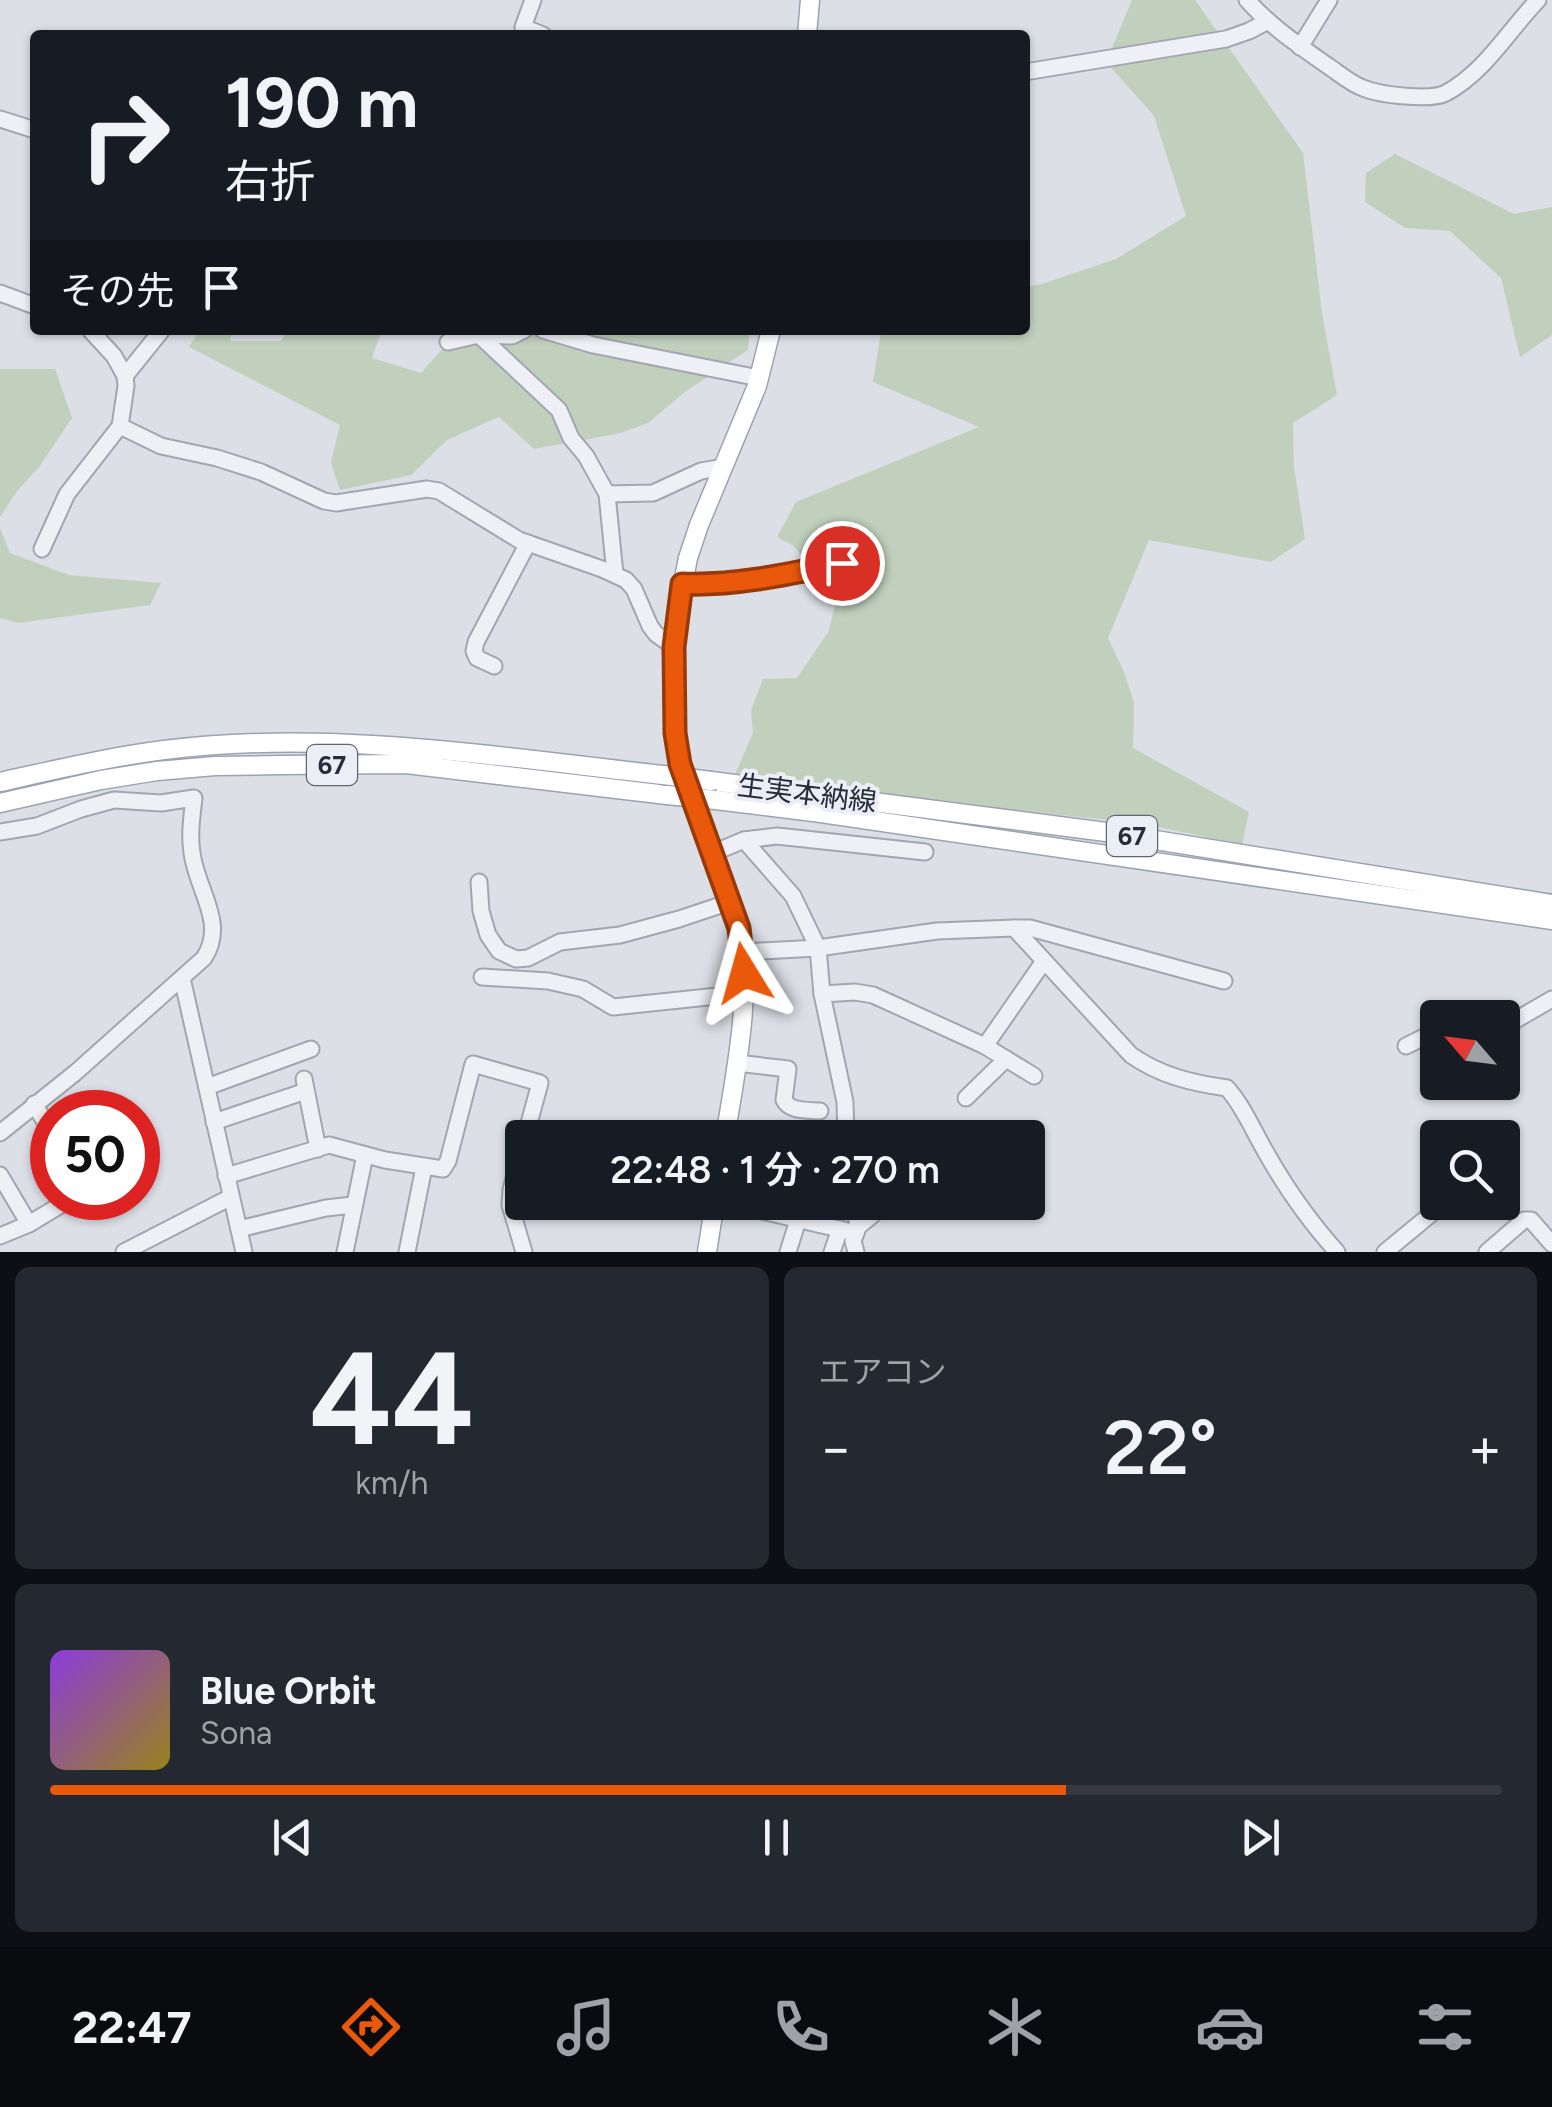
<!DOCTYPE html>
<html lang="ja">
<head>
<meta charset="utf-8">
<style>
	:root { --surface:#171b24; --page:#242831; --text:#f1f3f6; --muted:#9ea1a6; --line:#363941; --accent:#ea580c }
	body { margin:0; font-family:Figtree,"Noto Sans JP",sans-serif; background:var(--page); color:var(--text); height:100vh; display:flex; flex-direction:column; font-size:38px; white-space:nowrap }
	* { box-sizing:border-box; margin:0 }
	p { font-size:32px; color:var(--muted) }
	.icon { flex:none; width:55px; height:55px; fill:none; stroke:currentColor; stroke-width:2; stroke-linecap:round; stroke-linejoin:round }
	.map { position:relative; height:1252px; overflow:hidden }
	.sheet { display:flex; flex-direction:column; gap:15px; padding:15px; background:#0d0f14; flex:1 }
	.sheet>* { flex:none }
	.guide { position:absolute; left:30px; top:30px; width:1000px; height:305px; border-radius:10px; box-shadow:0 2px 8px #0004; background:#171b24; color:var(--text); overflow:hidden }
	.needle { width:65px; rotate:298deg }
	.fabs { position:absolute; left:1420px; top:1000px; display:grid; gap:20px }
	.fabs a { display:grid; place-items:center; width:100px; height:100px; border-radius:10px; background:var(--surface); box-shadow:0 2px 8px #0004; font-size:50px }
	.speed { position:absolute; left:30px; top:1090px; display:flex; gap:20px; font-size:50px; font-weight:700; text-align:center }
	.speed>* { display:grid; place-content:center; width:130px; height:130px; border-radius:50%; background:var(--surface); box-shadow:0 2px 8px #0004; line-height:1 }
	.speed .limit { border:15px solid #d22; background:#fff; color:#111 }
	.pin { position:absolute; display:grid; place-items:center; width:85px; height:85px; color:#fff; margin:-42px; border:5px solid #fff; border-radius:50%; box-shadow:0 2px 10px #0007 }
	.me { position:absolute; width:110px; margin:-55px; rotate:352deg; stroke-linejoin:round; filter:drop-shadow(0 0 8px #0008) }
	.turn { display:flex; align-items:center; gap:35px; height:210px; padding:0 30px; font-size:45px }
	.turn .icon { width:130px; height:130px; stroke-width:2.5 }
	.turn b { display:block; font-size:70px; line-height:85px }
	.then { display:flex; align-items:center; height:95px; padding:0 30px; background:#0003; gap:20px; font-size:38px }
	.big { font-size:75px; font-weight:600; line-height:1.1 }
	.sheet .card { flex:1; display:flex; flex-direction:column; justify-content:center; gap:15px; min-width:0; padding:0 35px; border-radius:15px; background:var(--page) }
	.sheet .dial { align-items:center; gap:0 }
	.dial b { font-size:130px; line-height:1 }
	.song { display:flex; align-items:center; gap:30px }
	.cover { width:120px; height:120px; border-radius:15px; background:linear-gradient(135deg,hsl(270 70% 55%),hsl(50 70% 35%)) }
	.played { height:10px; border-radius:5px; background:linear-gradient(90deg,var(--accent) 70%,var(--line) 70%) }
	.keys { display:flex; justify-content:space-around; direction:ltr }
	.heat { display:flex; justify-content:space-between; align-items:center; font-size:55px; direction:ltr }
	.sheet .tiles { flex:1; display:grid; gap:15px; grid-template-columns:1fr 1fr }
	.card:last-child { grid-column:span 2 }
	.trip { position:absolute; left:505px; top:1120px; width:540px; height:100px; border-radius:10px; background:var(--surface); box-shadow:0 2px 8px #0004; font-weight:600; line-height:100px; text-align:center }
	.tab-bar { display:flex; height:160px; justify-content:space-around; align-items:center; background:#090b0e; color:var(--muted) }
	.tab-bar .icon { width:70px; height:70px }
	.tab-bar .active { color:var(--accent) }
	.tab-bar b { font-size:45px; color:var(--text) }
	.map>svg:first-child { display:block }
</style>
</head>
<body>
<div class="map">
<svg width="1552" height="1252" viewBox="0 0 1552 1252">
	<rect width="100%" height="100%" fill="#dcdfe6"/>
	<g fill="#c0d0bd">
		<polygon points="1132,0 1195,0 1303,153 1322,313 1337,395 1293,423 1294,467 1305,539 1271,562 1149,540 1108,638 1124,672 1134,703 1133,748 1249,812 1242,845 1145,824 860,793 808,814 748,809 729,788 753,733 751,710 763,679 797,678 829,631 838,592 792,545 777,537 796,502 979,427 873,382 881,331 1025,330 1025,287 1042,284 1116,259 1186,216 1154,116 1106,62"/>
		<polygon points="1395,154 1514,214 1552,207 1552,335 1520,357 1501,278 1450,231 1405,228 1365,202 1366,173"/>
		<polygon points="200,330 233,330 230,341 281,341 287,330 382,330 372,358 421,373 459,330 750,330 748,350 686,391 648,423 621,433 534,449 499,417 447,440 411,475 340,490 331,463 340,425 189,347"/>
		<polygon points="0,369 55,369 72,418 39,467 17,491 0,517"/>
		<polygon points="0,528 10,553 69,575 161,583 150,605 18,623 0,618"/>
	</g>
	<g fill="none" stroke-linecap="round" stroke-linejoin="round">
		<g stroke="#a2a6b0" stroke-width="19">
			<g id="minor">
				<polyline points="533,0 523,27 543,35"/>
				<path d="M1247 0C1271 27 1301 47 1331 68 1341 75 1352 84 1363 88 1380 95 1431 101 1446 93 1485 72 1508 31 1538 0"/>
				<polyline points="1300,47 1329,0"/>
				<polyline points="1025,72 1226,39 1249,31 1268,21"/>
				<polyline points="0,119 35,130"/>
				<polyline points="0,293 35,306"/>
				<polyline points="543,330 593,345 759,378"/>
				<polyline points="479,335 559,410 571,438 586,456 607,494 615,574"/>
				<polyline points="448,342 479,335 512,336 524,330"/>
				<polyline points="125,376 162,330"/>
				<polyline points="120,426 161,446 217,458 261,472 324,501 336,503 427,489 439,491 519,540 602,569 626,580 634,589 650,626 656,634 674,647"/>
				<polyline points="607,494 653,493 701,471 724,467"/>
				<polyline points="42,549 67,494 120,426 126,386 125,376 114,356 90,330"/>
				<path d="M682 585C736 586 789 574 842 563"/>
				<polyline points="494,666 477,658 474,651 476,642 528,543"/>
				<path d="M0 832 37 826 81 809 114 800 161 803 194 798C192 816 189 834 192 853 197 891 227 923 204 958L75 1073 0 1133"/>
				<polyline points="744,840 793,896 818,948 822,994 845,1102 846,1138"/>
				<polyline points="713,853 744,840 777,836 925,852"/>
				<polyline points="479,882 481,911 488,935 499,951 516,959 528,958 560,942 620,935 679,919 730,902"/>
				<polyline points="1014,928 1030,928 1224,981"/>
				<path d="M743 952 818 948 937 931 1014 928 1131 1055C1161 1076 1192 1083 1227 1088 1243 1106 1252 1128 1264 1149 1284 1185 1309 1221 1337 1252"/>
				<polyline points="482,977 548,981 583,989 613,1007 746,993"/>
				<polyline points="182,978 244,1252"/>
				<polyline points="822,994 855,992 873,995 985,1046 1034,1076"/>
				<polyline points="1502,1028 1552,999"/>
				<polyline points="985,1046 1044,961"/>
				<polyline points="1406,1046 1438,1030"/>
				<path d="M737 1063 788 1069 784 1100C790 1112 808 1110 820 1111"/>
				<polyline points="304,1079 318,1149"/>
				<polyline points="207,1087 311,1049"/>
				<polyline points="966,1098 1006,1059"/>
				<polyline points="34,1104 52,1133"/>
				<polyline points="214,1122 306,1091"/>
				<polyline points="138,1140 140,1153 138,1156"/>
				<polyline points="522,1147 511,1190 510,1205 524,1252"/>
				<polyline points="0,1175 29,1224"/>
				<polyline points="226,1176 329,1145 385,1160 443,1169 448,1161 473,1064 540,1083 525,1138"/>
				<polyline points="724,1202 856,1233"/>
				<polyline points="854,1202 858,1227 853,1241 856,1252"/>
				<polyline points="858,1227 888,1202"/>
				<polyline points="239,1229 326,1208 353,1205"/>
				<polyline points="0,1236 29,1224 72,1198"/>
				<polyline points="124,1252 231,1197"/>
				<polyline points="345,1252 365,1155"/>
				<polyline points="407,1252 424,1167"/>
				<polyline points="788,1252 798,1220"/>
				<polyline points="832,1252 840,1229"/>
				<polyline points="1385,1252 1442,1205"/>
				<polyline points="1487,1252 1524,1220 1531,1220 1552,1244"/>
			</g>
		</g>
		<g stroke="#9ba2b2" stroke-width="21">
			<g id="major">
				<polyline points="807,35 810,0"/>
				<polyline points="711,781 1106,832 1552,904"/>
				<path d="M0 782C54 770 109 757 164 750 330 729 498 757 663 775"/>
				<polyline points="716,800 821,813 1552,920"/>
				<polyline points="0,803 101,780 157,771 215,766 281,765 406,764 667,795"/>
				<path d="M725 1138C736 1068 752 998 739 928L680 763 675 733 673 703 674 647 677 615 688 558 699 525 757 386 771 330"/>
				<polyline points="707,1252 715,1202"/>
			</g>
		</g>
		<use href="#minor" stroke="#eef0f5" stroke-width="15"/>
		<use href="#major" stroke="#fff" stroke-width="18"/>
		<g stroke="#9ba2b2" stroke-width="21" stroke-linecap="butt">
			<g id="major-bridge">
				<polyline points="663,775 711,781"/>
				<polyline points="667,795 716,800"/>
			</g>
		</g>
		<use href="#major-bridge" stroke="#fff" stroke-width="18"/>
	</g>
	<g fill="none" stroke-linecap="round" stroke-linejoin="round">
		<g stroke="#983908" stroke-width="25">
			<path id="route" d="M744 973 739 928 680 764 675 733 674 647 682 584C736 586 789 574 842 563"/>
		</g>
		<use href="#route" stroke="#ea580c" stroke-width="18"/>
	</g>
	<g text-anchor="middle" stroke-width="8" stroke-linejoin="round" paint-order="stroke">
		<g fill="#ebeef4" stroke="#616673" stroke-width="2.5">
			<rect x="307" y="745" width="50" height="40" rx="8"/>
			<rect x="1107" y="816" width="50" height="40" rx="8"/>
		</g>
		<g font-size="25" font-weight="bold" fill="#262c3c">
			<text x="332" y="774">67</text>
			<text x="1132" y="845">67</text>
		</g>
		<g font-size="28" fill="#262c3c" stroke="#ebeef4">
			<text transform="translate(807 793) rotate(7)" y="10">生実本納線</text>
		</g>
	</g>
</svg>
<div class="fabs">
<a><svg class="needle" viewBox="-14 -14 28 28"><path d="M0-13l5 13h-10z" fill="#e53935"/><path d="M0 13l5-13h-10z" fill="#9ea1a6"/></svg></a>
<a><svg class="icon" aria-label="search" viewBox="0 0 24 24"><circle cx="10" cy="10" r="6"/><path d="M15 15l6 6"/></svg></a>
</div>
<div class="speed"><div class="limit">50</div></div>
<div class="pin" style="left:842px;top:563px;background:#d93025"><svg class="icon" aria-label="arrive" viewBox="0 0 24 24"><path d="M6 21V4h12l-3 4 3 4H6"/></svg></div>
<svg class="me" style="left:744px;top:973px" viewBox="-20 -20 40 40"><path d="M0-17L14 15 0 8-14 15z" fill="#ea580c" stroke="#fff" stroke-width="4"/></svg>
<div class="trip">22:48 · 1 分 · 270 m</div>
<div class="guide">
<div class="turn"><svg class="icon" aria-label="right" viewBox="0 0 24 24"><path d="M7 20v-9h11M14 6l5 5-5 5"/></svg><div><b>190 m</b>右折</div></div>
<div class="then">その先<svg class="icon" aria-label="arrive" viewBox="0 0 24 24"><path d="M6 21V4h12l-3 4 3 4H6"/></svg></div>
</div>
</div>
<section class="sheet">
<div class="tiles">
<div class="card dial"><b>44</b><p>km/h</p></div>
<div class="card"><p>エアコン</p>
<div class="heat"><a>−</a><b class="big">22°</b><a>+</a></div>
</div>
<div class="card">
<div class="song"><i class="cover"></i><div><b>Blue Orbit</b><p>Sona</p></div></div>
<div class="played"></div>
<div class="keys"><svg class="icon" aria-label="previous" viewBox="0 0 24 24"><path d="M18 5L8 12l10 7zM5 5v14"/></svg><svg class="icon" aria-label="pause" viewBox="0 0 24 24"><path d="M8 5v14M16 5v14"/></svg><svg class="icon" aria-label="next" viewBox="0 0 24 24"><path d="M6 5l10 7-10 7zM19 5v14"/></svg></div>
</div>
</div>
</section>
<nav class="tab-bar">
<b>22:47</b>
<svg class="icon active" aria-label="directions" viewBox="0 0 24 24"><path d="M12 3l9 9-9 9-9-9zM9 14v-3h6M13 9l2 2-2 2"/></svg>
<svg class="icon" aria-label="music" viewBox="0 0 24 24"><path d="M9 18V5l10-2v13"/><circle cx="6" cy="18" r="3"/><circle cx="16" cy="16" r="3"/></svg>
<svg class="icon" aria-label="phone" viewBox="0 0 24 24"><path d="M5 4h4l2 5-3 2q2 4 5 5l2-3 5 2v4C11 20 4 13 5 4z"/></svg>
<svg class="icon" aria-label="climate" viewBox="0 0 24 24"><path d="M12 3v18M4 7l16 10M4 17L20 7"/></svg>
<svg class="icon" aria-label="car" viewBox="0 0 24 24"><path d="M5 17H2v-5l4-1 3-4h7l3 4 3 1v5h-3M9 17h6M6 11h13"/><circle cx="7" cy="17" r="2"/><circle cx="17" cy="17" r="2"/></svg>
<svg class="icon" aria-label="filters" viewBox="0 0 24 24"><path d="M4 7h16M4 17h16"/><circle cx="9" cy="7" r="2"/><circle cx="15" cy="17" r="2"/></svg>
</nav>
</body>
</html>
